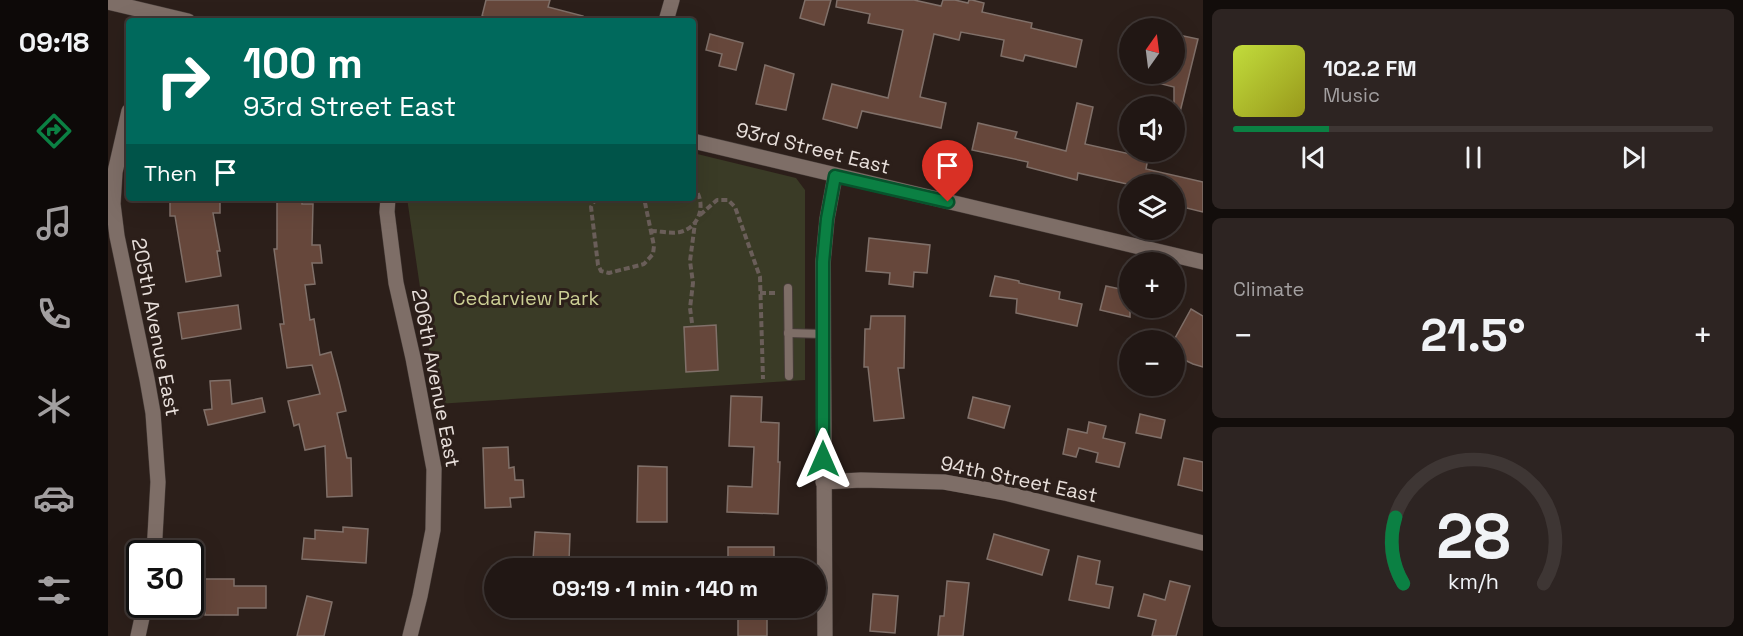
<!DOCTYPE html>
<html lang="en">
<head>
<meta charset="utf-8">
<style>
	:root { --surface:#211714; --page:#2d2422; --text:#f1f3f6; --muted:#a29fa0; --line:#3e3634; --accent:#0b8043 }
	body { margin:0; font-family:"Space Grotesk",sans-serif; background:var(--page); color:var(--text); height:100vh; display:flex; flex-direction:column; font-size:22px; white-space:nowrap }
	* { box-sizing:border-box; margin:0 }
	p { font-size:20px; color:var(--muted) }
	.icon { flex:none; width:33px; height:33px; fill:none; stroke:currentColor; stroke-width:2; stroke-linecap:round; stroke-linejoin:round }
	.map { position:relative; flex:1; overflow:hidden }
	.panel { display:flex; flex-direction:column; gap:9px; padding:9px; background:#120d0b; width:540px }
	.panel>* { flex:none }
	.hud { position:absolute; left:18px; top:18px; width:570px; height:183px; border-radius:6px; box-shadow:0 6px 24px #0002,0 0 0 2px var(--line); background:#00695c; color:#fff; overflow:hidden }
	.needle { width:39px; rotate:14deg }
	.buttons { position:absolute; left:1011px; top:18px; display:grid; gap:12px }
	.buttons a { display:grid; place-items:center; width:66px; height:66px; border-radius:50%; background:var(--surface); box-shadow:0 6px 24px #0002,0 0 0 2px var(--line); font-size:30px }
	.speed { position:absolute; left:18px; top:540px; display:flex; gap:12px; font-size:30px; font-weight:700; text-align:center }
	.speed>* { display:grid; place-content:center; width:78px; height:78px; border-radius:50%; background:var(--surface); box-shadow:0 6px 24px #0002,0 0 0 2px var(--line); line-height:1 }
	.speed .limit { border:3px solid #111; border-radius:9px; background:#fff; color:#111 }
	.pin { position:absolute; display:grid; place-items:center; width:51px; height:51px; color:#fff; margin:-62px -26px; border-radius:50% 50% 50% 0; rotate:-45deg; box-shadow:0 0 6px #0007 }
	.pin .icon { rotate:45deg }
	.me { position:absolute; width:66px; margin:-33px; rotate:0deg; stroke-linejoin:round; filter:drop-shadow(0 0 4px #0008) }
	.turn { display:flex; align-items:center; gap:21px; height:126px; padding:0 18px; font-size:27px }
	.turn .icon { width:78px; height:78px; stroke-width:2.5 }
	.turn b { display:block; font-size:42px; line-height:51px }
	.then { display:flex; align-items:center; height:57px; padding:0 18px; background:#0003; gap:12px; font-size:22px }
	.big { font-size:45px; font-weight:700; line-height:1.1 }
	.panel .tile { flex:1; display:flex; flex-direction:column; justify-content:center; gap:9px; min-width:0; padding:0 21px; border-radius:9px; background:var(--page) }
	.panel .dial { align-items:center; gap:0 }
	.dial svg { height:156px; overflow:visible; fill:none; stroke:var(--line); stroke-width:7; stroke-linecap:round; text-anchor:middle }
	.dial text { fill:var(--text); stroke:none }
	.song { display:flex; align-items:center; gap:18px }
	.cover { width:72px; height:72px; border-radius:9px; background:linear-gradient(135deg,hsl(70 70% 55%),hsl(60 70% 35%)) }
	.played { height:6px; border-radius:3px; background:linear-gradient(90deg,var(--accent) 20%,var(--line) 20%) }
	.keys { display:flex; justify-content:space-around; direction:ltr }
	.heat { display:flex; justify-content:space-between; align-items:center; font-size:33px; direction:ltr }
	.trip { position:absolute; left:376px; top:558px; width:342px; height:60px; border-radius:30px; background:var(--surface); box-shadow:0 6px 24px #0002,0 0 0 2px var(--line); font-weight:700; line-height:60px; text-align:center }
	main { display:flex; flex:1; min-height:0 }
	.tabs { display:flex; flex-direction:column; width:108px; justify-content:space-around; align-items:center; background:#0d0908; color:var(--muted) }
	.tabs .icon { width:42px; height:42px }
	.tabs .current { color:var(--accent) }
	.tabs b { font-size:27px; color:var(--text) }
	.map>svg:first-child { display:block }
</style>
</head>
<body>
<main>
<nav class="tabs">
<b>09:18</b>
<svg class="icon current" aria-label="directions" viewBox="0 0 24 24"><path d="M12 3l9 9-9 9-9-9zM9 14v-3h6M13 9l2 2-2 2"/></svg>
<svg class="icon" aria-label="music" viewBox="0 0 24 24"><path d="M9 18V5l10-2v13"/><circle cx="6" cy="18" r="3"/><circle cx="16" cy="16" r="3"/></svg>
<svg class="icon" aria-label="phone" viewBox="0 0 24 24"><path d="M5 4h4l2 5-3 2q2 4 5 5l2-3 5 2v4C11 20 4 13 5 4z"/></svg>
<svg class="icon" aria-label="climate" viewBox="0 0 24 24"><path d="M12 3v18M4 7l16 10M4 17L20 7"/></svg>
<svg class="icon" aria-label="car" viewBox="0 0 24 24"><path d="M5 17H2v-5l4-1 3-4h7l3 4 3 1v5h-3M9 17h6M6 11h13"/><circle cx="7" cy="17" r="2"/><circle cx="17" cy="17" r="2"/></svg>
<svg class="icon" aria-label="filters" viewBox="0 0 24 24"><path d="M4 7h16M4 17h16"/><circle cx="9" cy="7" r="2"/><circle cx="15" cy="17" r="2"/></svg>
</nav>
<div class="map">
<svg width="1095" height="636" viewBox="0 0 1095 636">
	<rect width="100%" height="100%" fill="#2c1f1a"/>
	<polygon fill="#3a3b26" points="585,153 688,178 697,190 697,380 329,404 299,198 585,198"/>
	<g fill="#66473b" stroke="#807069" stroke-width="1.5">
		<polygon points="378,0 442,0 440,7 475,16 474,21 391,21 374,16"/>
		<polygon points="697,0 723,0 716,25 692,18"/>
		<polygon points="729,0 806,0 833,6 835,0 847,0 860,3 861,0 864,0 876,3 874,12 924,23 923,28 974,40 968,67 917,55 915,61 893,56 896,40 853,32 851,40 826,34 812,97 838,103 833,128 754,111 749,128 715,119 724,84 780,98 795,30 760,23 762,14 728,7"/>
		<polygon points="602,34 635,43 628,70 611,66 614,54 598,50"/>
		<polygon points="1066,34 1090,39 1072,112 1066,112 1066,87 1034,79 1034,74 1066,74"/>
		<polygon points="657,65 686,74 678,110 648,104"/>
		<polygon points="969,103 985,107 977,144 1040,158 1038,169 1095,182 1095,212 1066,205 1066,184 1019,184 970,173 969,180 919,167 920,162 864,150 870,123 909,132 907,138 958,151"/>
		<polygon points="62,198 112,198 112,213 105,213 112,251 109,251 113,276 78,282 67,216 62,216"/>
		<polygon points="169,198 194,198 194,204 205,204 204,245 212,245 214,263 204,263 207,284 197,285 202,320 206,319 212,355 223,352 231,382 238,411 229,413 239,458 243,458 244,496 219,497 217,446 197,450 191,424 186,426 180,401 212,394 204,365 179,368 172,324 176,324 166,249 169,249"/>
		<polygon points="761,238 822,245 819,273 806,272 805,287 781,284 782,273 758,271"/>
		<polygon points="887,276 911,281 911,283 952,292 951,299 974,304 969,326 908,313 909,299 882,296"/>
		<polygon points="998,286 1022,291 1022,317 992,310"/>
		<polygon points="130,305 133,329 74,339 70,313"/>
		<polygon points="1083,309 1095,316 1095,367 1085,364 1066,355 1066,340"/>
		<polygon points="763,316 797,316 796,368 790,368 796,418 766,421 760,367 756,367 757,329 762,329"/>
		<polygon points="608,325 610,370 578,372 576,327"/>
		<polygon points="122,380 124,404 154,398 157,412 100,425 96,410 104,409 102,381"/>
		<polygon points="623,396 654,397 653,422 671,423 670,462 672,462 670,514 619,512 620,486 644,487 646,447 621,446"/>
		<polygon points="865,397 902,406 896,428 860,418"/>
		<polygon points="1032,414 1057,420 1053,438 1028,433"/>
		<polygon points="981,422 998,426 995,438 1017,443 1011,467 988,462 990,453 971,448 968,457 955,454 960,429 979,433"/>
		<polygon points="400,447 401,468 406,467 407,480 415,480 416,497 402,498 403,507 377,508 375,448"/>
		<polygon points="1076,458 1095,462 1095,491 1070,485"/>
		<polygon points="530,466 559,467 559,522 529,522"/>
		<polygon points="235,527 260,529 258,563 194,559 196,538 207,539 207,530 235,532"/>
		<polygon points="427,532 462,534 461,561 425,559"/>
		<polygon points="886,534 941,550 934,575 879,559"/>
		<rect x="620" y="547" width="46" height="21"/>
		<polygon points="970,556 992,561 988,584 1005,587 1001,608 961,600"/>
		<polygon points="97,579 126,579 126,586 158,586 158,608 130,608 130,615 97,615"/>
		<polygon points="839,581 861,583 855,636 830,636 832,616 836,616"/>
		<polygon points="1062,581 1082,586 1068,636 1044,636 1048,620 1030,616 1036,594 1057,600"/>
		<polygon points="765,594 790,596 787,633 762,631"/>
		<polygon points="199,596 224,602 216,636 189,636"/>
		<rect x="630" y="608" width="29" height="28"/>
	</g>
	<g fill="none" stroke-linecap="round" stroke-linejoin="round">
		<g stroke="#473d39" stroke-width="10">
			<g id="lane">
				<polyline points="680,288 681,376"/>
				<polyline points="680,333 715,334"/>
			</g>
		</g>
		<g stroke="#473d39" stroke-width="16">
			<g id="street">
				<polyline points="0,2 80,21"/>
				<polyline points="558,21 564,0"/>
				<polyline points="21,111 7,172 5,204 9,236 39,379 45,413 50,482 46,554"/>
				<polyline points="585,141 1095,262"/>
				<polyline points="280,198 279,212 288,283 305,358 326,469 325,530 312,596 302,636"/>
				<polyline points="715,482 753,480 836,482 897,493 1095,543"/>
				<polyline points="30,636 37,604"/>
				<polyline points="717,636 715,262 719,219 727,176"/>
			</g>
		</g>
		<g stroke="#6a5e59" stroke-width="4" stroke-dasharray="6 3" stroke-linecap="butt">
			<polyline points="488,198 483,207 490,265 493,271 501,273 536,264 545,254 546,246 536,198"/>
			<polyline points="332,202 333,198"/>
			<polyline points="592,215 609,200 620,200 627,207 652,277 655,379"/>
			<path d="M543 231C552 231 563 234 572 232 593 227 599 202 585 186"/>
			<polyline points="652,293 670,293"/>
			<polyline points="584,323 582,308 585,283 582,261 587,223"/>
		</g>
		<use href="#lane" stroke="#7e6e67" stroke-width="8"/>
		<use href="#street" stroke="#7e6e67" stroke-width="15"/>
	</g>
	<g fill="none" stroke-linecap="round" stroke-linejoin="round">
		<g stroke="#07532c" stroke-width="15">
			<polyline id="route" points="715,459 715,262 719,219 727,176 840,202"/>
		</g>
		<use href="#route" stroke="#0b8043" stroke-width="10"/>
	</g>
	<g text-anchor="middle" stroke-width="6" stroke-linejoin="round" paint-order="stroke">
		<g font-size="20" fill="#e9e0dc" stroke="#2c1f1a">
			<text transform="translate(705 148) rotate(14)" y="7">93rd Street East</text>
			<text transform="translate(48 327) rotate(79)" y="7">205th Avenue East</text>
			<text transform="translate(328 378) rotate(79)" y="7">206th Avenue East</text>
			<text transform="translate(911 479) rotate(12)" y="7">94th Street East</text>
		</g>
		<g font-size="20" fill="#cbce94" stroke="#2c1f1a">
			<text x="418" y="305">Cedarview Park</text>
		</g>
	</g>
</svg>
<div class="buttons">
<a><svg class="needle" viewBox="-14 -14 28 28"><path d="M0-13l5 13h-10z" fill="#e53935"/><path d="M0 13l5-13h-10z" fill="#a29fa0"/></svg></a>
<a><svg class="icon" aria-label="sound" viewBox="0 0 24 24"><path d="M4 9h4l5-4v14l-5-4H4zM17 9q2 3 0 6"/></svg></a>
<a><svg class="icon" aria-label="layers" viewBox="0 0 24 24"><path d="M12 4l9 5-9 5-9-5zM3 14l9 5 9-5"/></svg></a>
<a>+</a>
<a>−</a>
</div>
<div class="speed"><div class="limit">30</div></div>
<div class="pin" style="left:840px;top:202px;background:#d93025"><svg class="icon" aria-label="arrive" viewBox="0 0 24 24"><path d="M6 21V4h12l-3 4 3 4H6"/></svg></div>
<svg class="me" style="left:715px;top:459px" viewBox="-20 -20 40 40"><path d="M0-17L14 15 0 8-14 15z" fill="#0b8043" stroke="#fff" stroke-width="4"/></svg>
<div class="trip">09:19 · 1 min · 140 m</div>
<div class="hud">
<div class="turn"><svg class="icon" aria-label="right" viewBox="0 0 24 24"><path d="M7 20v-9h11M14 6l5 5-5 5"/></svg><div><b>100 m</b>93rd Street East</div></div>
<div class="then">Then<svg class="icon" aria-label="arrive" viewBox="0 0 24 24"><path d="M6 21V4h12l-3 4 3 4H6"/></svg></div>
</div>
</div>
<section class="panel">
<div class="tile">
<div class="song"><i class="cover"></i><div><b>102.2 FM</b><p>Music</p></div></div>
<div class="played"></div>
<div class="keys"><svg class="icon" aria-label="previous" viewBox="0 0 24 24"><path d="M18 5L8 12l10 7zM5 5v14"/></svg><svg class="icon" aria-label="pause" viewBox="0 0 24 24"><path d="M8 5v14M16 5v14"/></svg><svg class="icon" aria-label="next" viewBox="0 0 24 24"><path d="M6 5l10 7-10 7zM19 5v14"/></svg></div>
</div>
<div class="tile"><p>Climate</p>
<div class="heat"><a>−</a><b class="big">21.5°</b><a>+</a></div>
</div>
<div class="tile dial"><svg viewBox="0 0 100 80">
<path d="M14 69A42 42 0 1 1 86 69"/>
<path d="M14 69A42 42 0 0 1 10 35" stroke="#0b8043"/>
<text x="50" y="56" font-size="32" font-weight="700">28</text>
<text x="50" y="72" font-size="11">km/h</text>
</svg></div>
</section>
</main>
</body>
</html>
